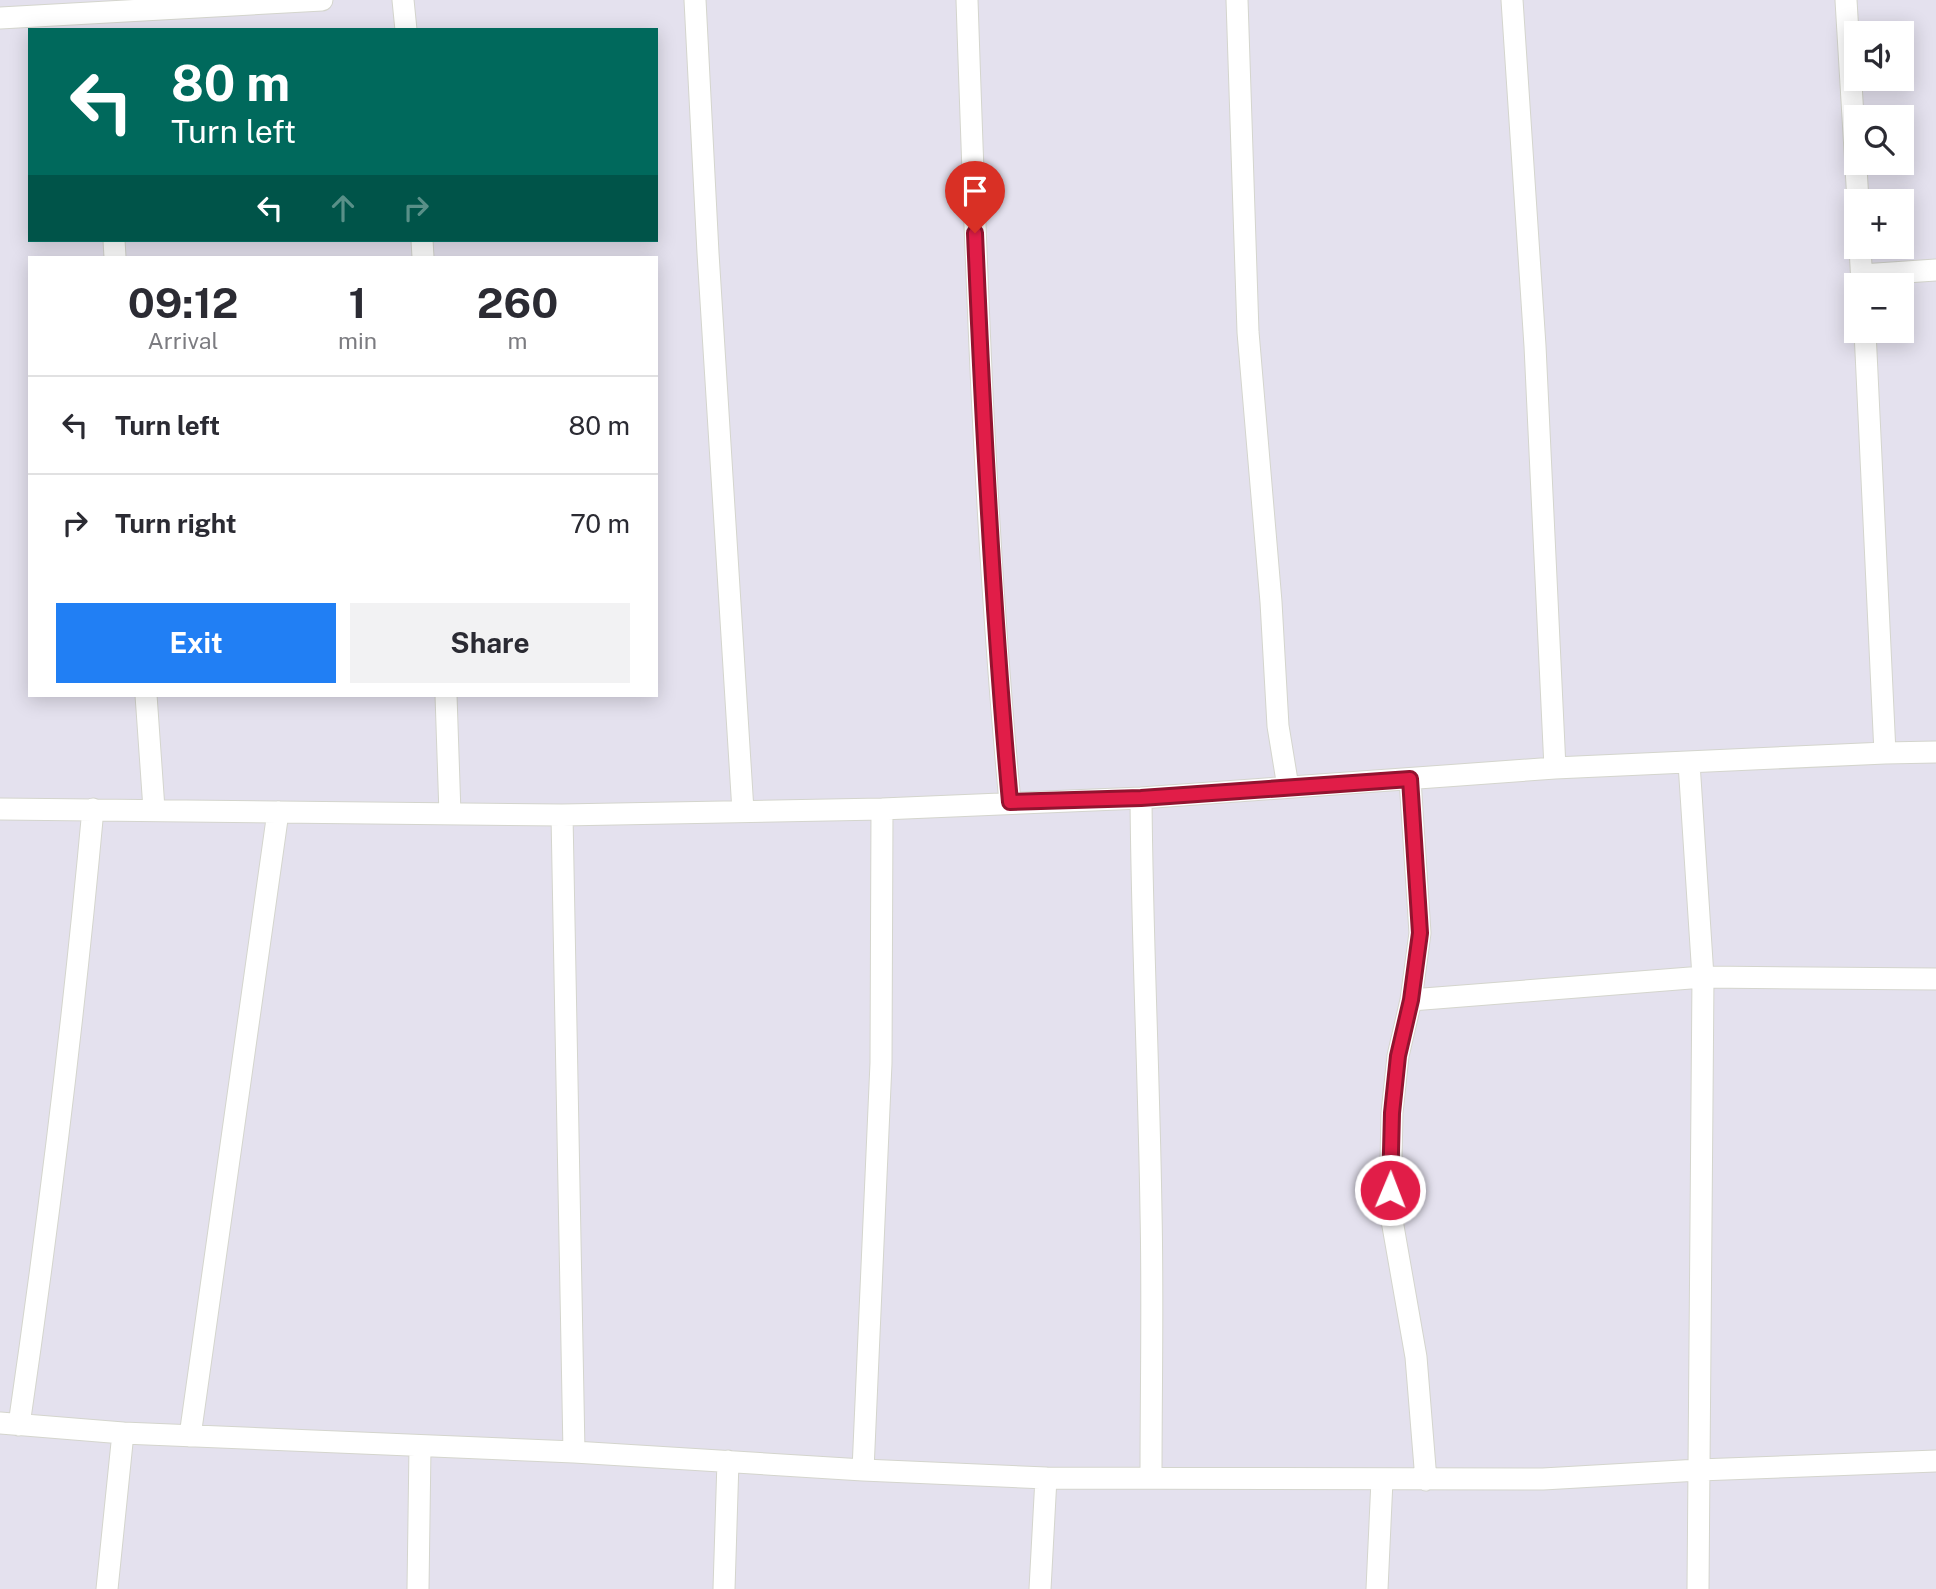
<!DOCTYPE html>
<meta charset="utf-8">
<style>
:root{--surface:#fff;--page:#f2f2f3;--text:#2b2b33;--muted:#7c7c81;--line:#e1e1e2;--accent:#217ff4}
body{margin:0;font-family:"Public Sans",sans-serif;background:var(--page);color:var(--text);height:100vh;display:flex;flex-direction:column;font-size:26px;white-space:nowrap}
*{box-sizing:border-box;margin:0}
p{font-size:23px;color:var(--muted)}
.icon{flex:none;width:38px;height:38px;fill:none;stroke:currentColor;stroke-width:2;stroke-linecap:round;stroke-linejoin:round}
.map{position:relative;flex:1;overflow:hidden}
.side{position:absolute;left:28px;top:256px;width:630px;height:441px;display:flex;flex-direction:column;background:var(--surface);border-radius:0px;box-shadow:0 4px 18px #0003}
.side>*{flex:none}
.top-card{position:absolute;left:28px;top:28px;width:630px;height:214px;border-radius:0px;box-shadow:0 4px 18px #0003;background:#00695c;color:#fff;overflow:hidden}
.fabs{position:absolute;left:1844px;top:21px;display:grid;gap:14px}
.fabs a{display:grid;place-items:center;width:70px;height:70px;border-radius:0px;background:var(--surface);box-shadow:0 4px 18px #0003;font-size:35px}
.pin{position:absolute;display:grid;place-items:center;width:60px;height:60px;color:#fff;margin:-72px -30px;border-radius:50% 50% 50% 0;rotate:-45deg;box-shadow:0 0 7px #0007}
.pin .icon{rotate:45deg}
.me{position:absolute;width:77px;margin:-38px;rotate:1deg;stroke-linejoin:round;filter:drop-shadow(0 0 5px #0008)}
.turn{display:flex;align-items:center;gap:24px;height:147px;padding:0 28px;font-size:32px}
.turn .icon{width:91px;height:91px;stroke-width:2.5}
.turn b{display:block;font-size:49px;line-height:60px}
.lanes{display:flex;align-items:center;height:66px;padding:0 28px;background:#0003;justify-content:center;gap:35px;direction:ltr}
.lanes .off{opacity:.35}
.eta{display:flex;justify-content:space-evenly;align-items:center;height:119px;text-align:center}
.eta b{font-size:42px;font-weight:700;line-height:49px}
.button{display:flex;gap:14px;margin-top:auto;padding:14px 28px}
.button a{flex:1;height:80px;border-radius:0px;background:var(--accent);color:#fff;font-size:28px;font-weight:700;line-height:80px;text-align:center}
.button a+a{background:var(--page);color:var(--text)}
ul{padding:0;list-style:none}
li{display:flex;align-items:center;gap:21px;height:98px;padding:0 28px;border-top:2px solid var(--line)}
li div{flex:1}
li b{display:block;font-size:26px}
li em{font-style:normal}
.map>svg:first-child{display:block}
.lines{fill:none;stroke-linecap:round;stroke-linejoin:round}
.minor-casing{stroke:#d4d5cd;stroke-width:23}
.minor{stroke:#fff;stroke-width:21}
.route-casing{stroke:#92132f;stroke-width:18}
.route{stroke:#e11d48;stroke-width:12}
</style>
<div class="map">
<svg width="1936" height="1589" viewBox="0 0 1936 1589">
<rect width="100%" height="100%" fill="#e4e1ee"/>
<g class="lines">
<defs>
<path id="minor" d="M403,0L406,30
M695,0L708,253L743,811
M967,0C976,268 985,536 1010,802
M1237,0L1248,332L1271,602L1278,726L1288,787
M1512,0L1535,346L1555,768
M1846,0L1858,201
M0,18L322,0
M114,240L115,257
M422,240L423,257
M1860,247L1862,285
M1862,275L1936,270
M1865,331L1885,753
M146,695L154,809
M446,695L450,814
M1689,763L1703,977L1698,1589
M1410,779L1420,933L1411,1000L1398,1056L1392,1113L1390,1209L1416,1357L1426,1480
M1141,798C1142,936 1149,1074 1151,1212C1153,1301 1151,1389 1151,1478
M0,809L562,815L882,809L1141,798L1555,768L1885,753L1936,752
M562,815L574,1452
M1411,1000L1703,977L1936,979
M0,1423L123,1433L574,1452L863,1470L1046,1478L1543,1479L1699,1470L1936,1461
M19,1425C49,1219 74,1016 93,809
M190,1436L278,812
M863,1470L881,1063L882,809
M107,1589L123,1433
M418,1589L420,1447
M724,1589L728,1461
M1040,1589L1046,1478
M1377,1589L1382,1480"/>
</defs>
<use href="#minor" class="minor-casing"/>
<use href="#minor" class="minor"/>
</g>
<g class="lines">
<defs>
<path id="route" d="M975,233C983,423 993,613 1010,802L1141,798L1410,779L1420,933L1411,1000L1398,1056L1392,1113L1390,1190"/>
</defs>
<use href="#route" class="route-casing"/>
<use href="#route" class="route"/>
</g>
</svg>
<div class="fabs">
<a><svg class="icon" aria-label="sound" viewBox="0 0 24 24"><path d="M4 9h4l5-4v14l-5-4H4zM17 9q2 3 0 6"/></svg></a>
<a><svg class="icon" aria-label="search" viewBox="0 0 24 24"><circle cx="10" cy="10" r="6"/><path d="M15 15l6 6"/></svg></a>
<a>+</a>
<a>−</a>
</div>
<div class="pin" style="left:975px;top:233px;background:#d93025"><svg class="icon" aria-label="arrive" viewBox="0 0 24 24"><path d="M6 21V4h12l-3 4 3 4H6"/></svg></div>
<svg class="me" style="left:1390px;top:1190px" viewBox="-20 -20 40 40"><circle r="17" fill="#e11d48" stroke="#fff" stroke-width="3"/><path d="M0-11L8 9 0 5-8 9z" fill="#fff"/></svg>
<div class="top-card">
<div class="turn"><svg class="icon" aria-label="left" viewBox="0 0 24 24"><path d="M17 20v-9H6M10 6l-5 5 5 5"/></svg><div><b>80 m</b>Turn left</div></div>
<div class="lanes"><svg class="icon" aria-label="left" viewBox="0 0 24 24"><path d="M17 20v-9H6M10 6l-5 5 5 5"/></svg><svg class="icon off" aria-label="ahead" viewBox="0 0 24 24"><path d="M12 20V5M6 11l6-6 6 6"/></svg><svg class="icon off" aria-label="right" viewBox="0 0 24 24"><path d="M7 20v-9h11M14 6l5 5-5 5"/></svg></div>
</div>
<section class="side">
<div class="eta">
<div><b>09:12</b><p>Arrival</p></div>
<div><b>1</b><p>min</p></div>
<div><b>260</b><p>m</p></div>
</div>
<ul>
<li><svg class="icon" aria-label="left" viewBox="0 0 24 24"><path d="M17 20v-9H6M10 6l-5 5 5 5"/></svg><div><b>Turn left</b></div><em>80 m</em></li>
<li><svg class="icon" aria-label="right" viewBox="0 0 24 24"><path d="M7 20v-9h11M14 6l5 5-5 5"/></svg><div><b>Turn right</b></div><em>70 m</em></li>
</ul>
<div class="button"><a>Exit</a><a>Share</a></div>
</section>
</div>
